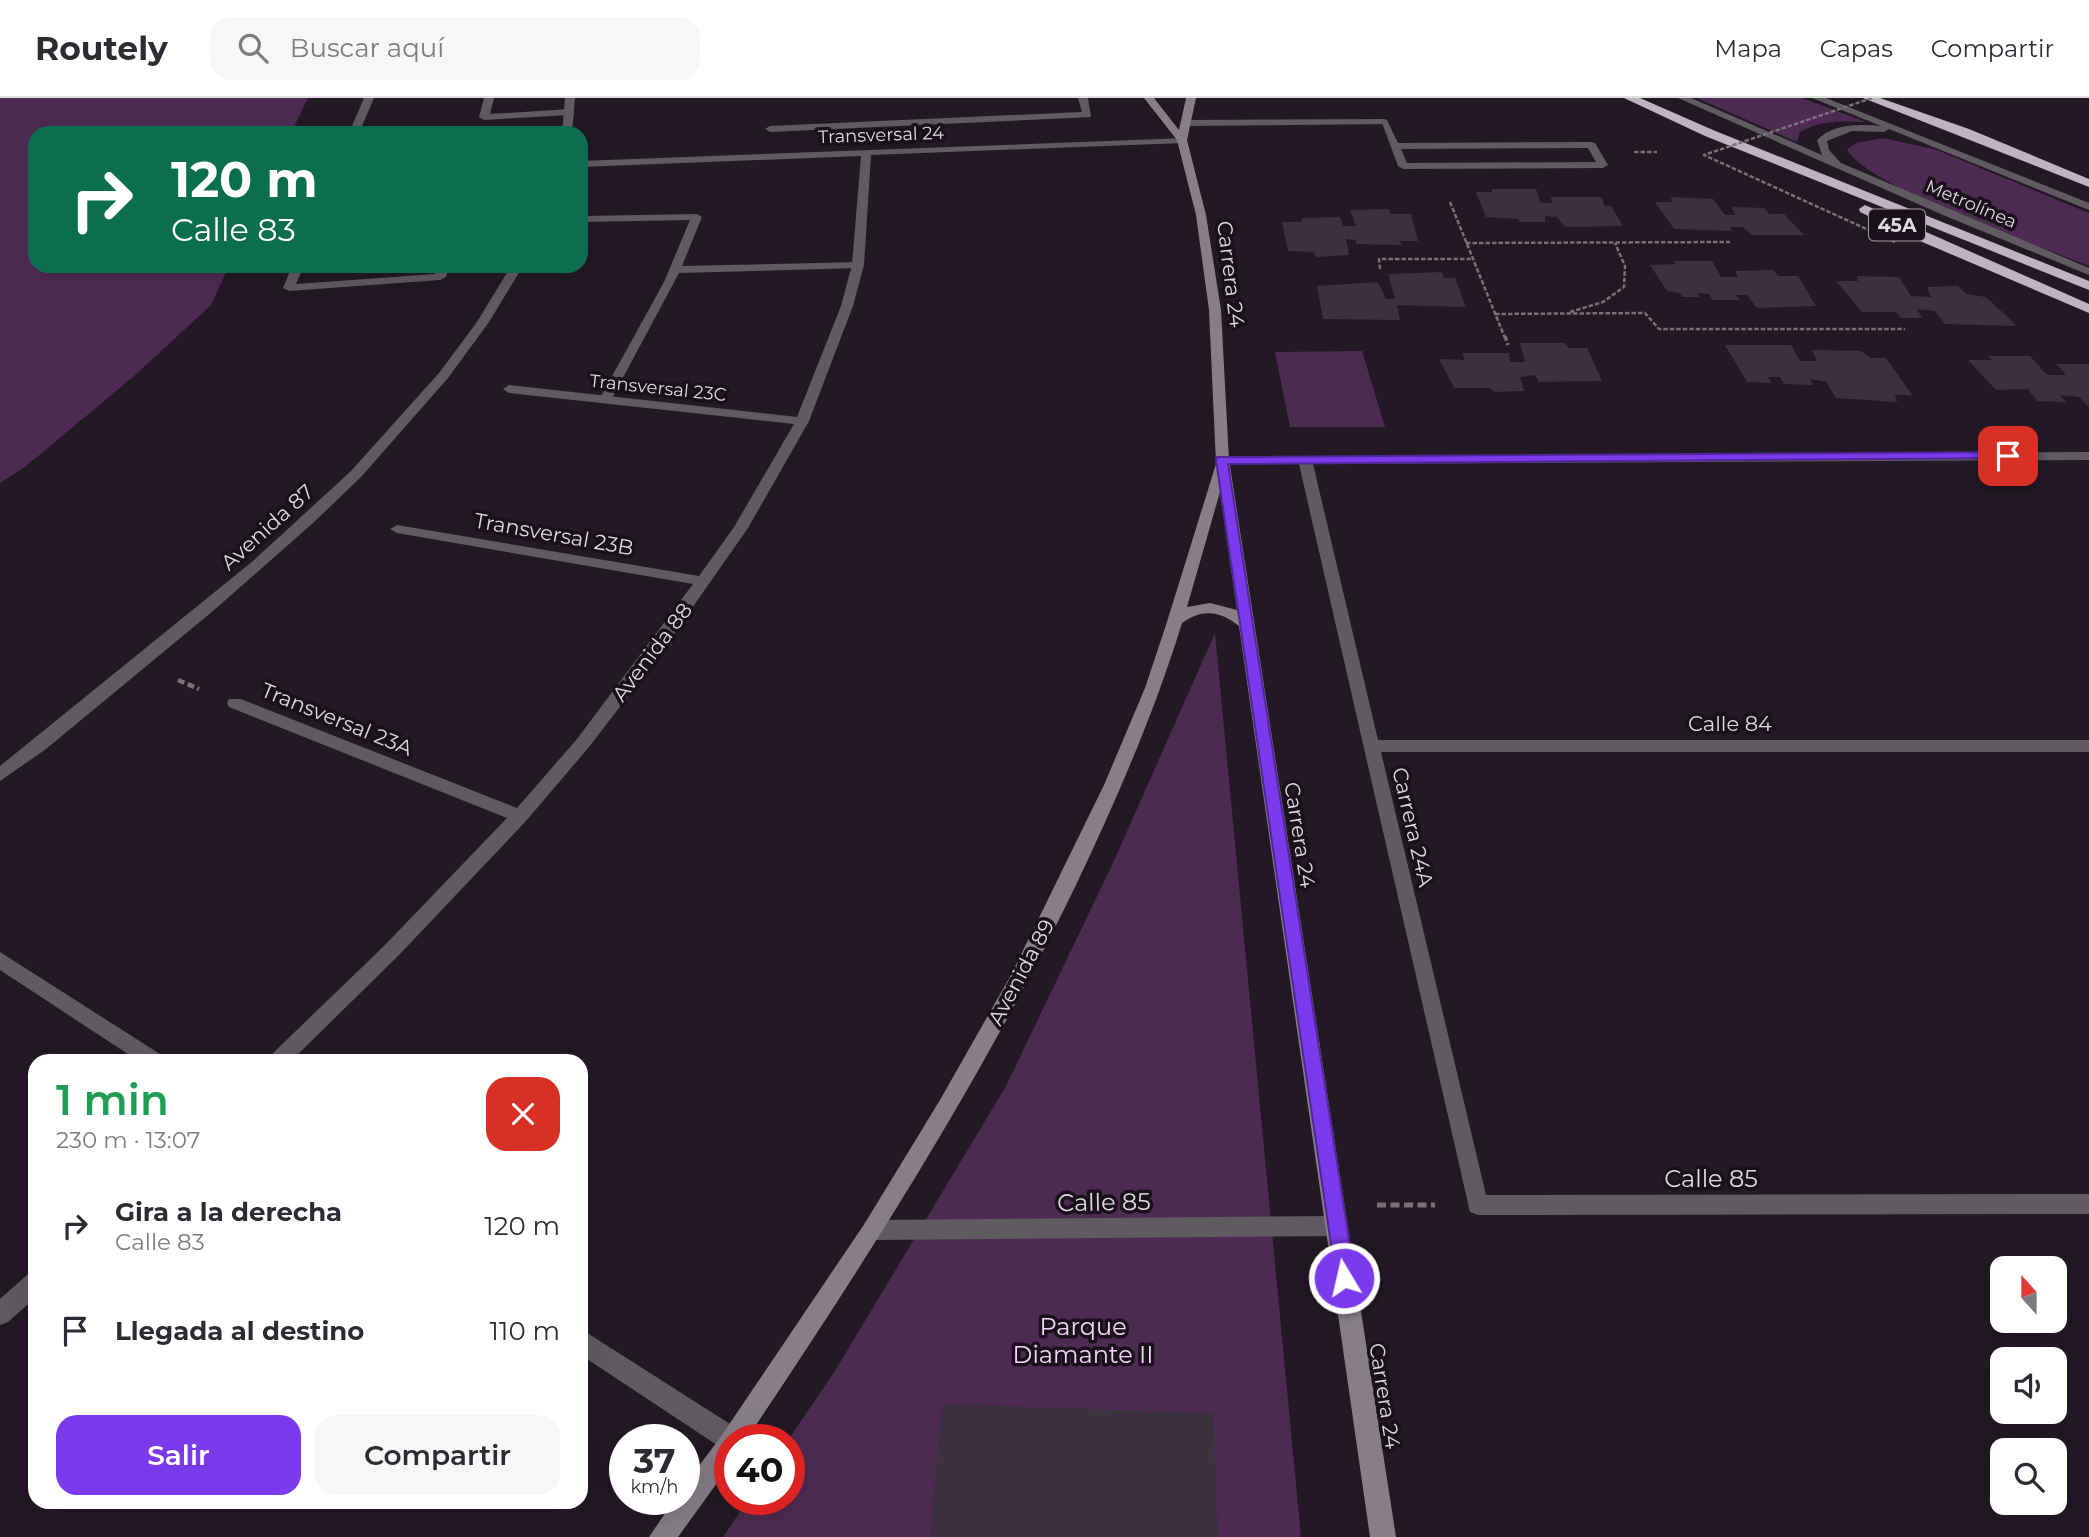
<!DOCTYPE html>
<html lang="es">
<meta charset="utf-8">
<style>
:root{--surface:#fff;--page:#f7f7f7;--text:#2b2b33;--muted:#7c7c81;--line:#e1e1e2;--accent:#7c3aed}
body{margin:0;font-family:Montserrat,sans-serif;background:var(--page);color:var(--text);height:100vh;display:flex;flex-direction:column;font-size:26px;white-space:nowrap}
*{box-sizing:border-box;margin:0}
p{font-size:23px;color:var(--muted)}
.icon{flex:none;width:38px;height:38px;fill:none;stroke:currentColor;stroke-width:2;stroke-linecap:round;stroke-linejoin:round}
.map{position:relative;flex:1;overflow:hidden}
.drawer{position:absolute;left:28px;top:956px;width:560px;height:455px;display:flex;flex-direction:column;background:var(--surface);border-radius:21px;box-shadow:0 7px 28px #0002}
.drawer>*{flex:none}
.guide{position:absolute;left:28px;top:28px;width:560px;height:147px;border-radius:21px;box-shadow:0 7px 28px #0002;background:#0b6e4f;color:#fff;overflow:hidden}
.needle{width:46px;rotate:339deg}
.tools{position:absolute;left:1990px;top:1158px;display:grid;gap:14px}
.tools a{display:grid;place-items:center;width:77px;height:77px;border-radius:14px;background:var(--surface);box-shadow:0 7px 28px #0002;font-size:35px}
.speed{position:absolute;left:609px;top:1326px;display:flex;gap:14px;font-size:35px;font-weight:700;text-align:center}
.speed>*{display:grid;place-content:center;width:91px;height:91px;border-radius:50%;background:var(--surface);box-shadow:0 7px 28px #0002;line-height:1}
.speed small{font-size:18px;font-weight:400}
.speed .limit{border:10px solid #d22;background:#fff;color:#111}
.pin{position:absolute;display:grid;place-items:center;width:60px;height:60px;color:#fff;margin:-30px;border-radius:14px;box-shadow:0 4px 10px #0006}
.me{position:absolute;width:77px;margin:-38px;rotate:351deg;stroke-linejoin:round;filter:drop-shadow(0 0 5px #0008)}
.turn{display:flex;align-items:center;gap:24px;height:147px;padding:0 28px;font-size:32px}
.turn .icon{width:91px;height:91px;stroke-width:2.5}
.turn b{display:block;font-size:49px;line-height:60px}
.round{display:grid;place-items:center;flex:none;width:74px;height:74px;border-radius:21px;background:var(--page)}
.overview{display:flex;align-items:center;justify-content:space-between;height:119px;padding:0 28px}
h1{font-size:42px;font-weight:600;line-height:52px;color:#1e9e55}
.cta{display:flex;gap:14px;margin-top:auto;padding:14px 28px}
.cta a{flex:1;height:80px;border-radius:21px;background:var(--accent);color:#fff;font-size:28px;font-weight:600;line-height:80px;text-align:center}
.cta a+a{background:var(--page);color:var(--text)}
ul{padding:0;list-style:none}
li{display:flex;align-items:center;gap:21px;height:105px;padding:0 28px}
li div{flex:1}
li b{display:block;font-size:26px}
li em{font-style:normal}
header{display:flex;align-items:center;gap:42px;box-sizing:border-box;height:98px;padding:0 35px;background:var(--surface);border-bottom:2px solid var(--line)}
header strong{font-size:33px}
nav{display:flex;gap:38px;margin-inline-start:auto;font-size:24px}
.search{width:490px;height:63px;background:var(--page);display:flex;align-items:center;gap:18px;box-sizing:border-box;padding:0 24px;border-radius:21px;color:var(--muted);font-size:26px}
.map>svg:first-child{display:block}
.green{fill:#4d2b52}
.building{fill:#3c313e}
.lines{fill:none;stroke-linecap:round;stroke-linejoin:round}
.path-far3{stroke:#79707a;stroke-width:2.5;stroke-dasharray:4.5 2;stroke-linecap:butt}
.path-far2{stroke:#79707a;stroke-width:3.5;stroke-dasharray:5 2.5;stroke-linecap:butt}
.path-far1{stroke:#79707a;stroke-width:4.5;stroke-dasharray:7 3.5;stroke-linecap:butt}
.path{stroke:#79707a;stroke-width:5;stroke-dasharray:9 4.5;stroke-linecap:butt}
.lane{fill:#605b61;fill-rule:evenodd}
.street{fill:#605b61;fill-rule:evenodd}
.secondary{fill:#877e88;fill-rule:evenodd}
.highway{fill:#bfb2c1;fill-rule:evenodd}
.path-bridge{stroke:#79707a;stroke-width:2.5;stroke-dasharray:4.5 2;stroke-linecap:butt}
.route{fill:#7c3aed;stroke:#51269a;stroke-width:2}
.labels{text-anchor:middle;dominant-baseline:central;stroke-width:7;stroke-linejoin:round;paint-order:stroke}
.far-street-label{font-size:18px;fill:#dfd8e0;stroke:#1a101b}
.shield{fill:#1a101b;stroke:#a49ca5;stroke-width:2}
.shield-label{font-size:19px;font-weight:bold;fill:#dfd8e0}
.street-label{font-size:21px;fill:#dfd8e0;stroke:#1a101b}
.near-street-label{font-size:24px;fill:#dfd8e0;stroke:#1a101b}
.near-park-label{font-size:24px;fill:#f3d5f8;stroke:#1a101b}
</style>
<header>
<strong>Routely</strong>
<div class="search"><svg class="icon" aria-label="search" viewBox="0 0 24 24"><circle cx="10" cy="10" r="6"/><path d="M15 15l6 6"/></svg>Buscar aquí</div>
<nav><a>Mapa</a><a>Capas</a><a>Compartir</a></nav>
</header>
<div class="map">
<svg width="2089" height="1439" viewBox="0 0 2089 1439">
<rect width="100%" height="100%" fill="#231925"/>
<path class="green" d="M0,0H308L291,35H35V168H229L211,207L133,279L25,369L0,385Z
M1697,0H1802L1866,24C1842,23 1821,22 1800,34L1797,44Z
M1883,40L1937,52L2089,115V168C2043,149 1866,89 1847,51L1856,45Z
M1362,253L1385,329H1290L1275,254Z
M1215,535L1301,1439H723L748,1402H789L788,1342L833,1276L1005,990L1113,765Z"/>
<path class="building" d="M1492,91H1536L1541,105H1552L1551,99H1601L1605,108H1611L1623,128L1565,129L1557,119L1545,118V124H1520L1518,121L1486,119L1476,94H1492Z
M1671,99L1713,101L1725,117H1735L1732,109L1764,110L1769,116H1784L1804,137H1752L1743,129H1730L1732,133L1674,131L1655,104H1672Z
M1389,111L1391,116H1411L1418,143H1399L1402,147L1357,146L1355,142L1346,141L1349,157L1316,159L1314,154L1288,153L1282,124H1301L1303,120L1340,119L1343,128H1356L1350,112Z
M1674,163H1712L1721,179H1738L1735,173L1774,172L1778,178H1798L1816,208L1757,210L1747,197H1735L1741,202H1713L1709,196L1697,195L1700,199H1682L1680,195L1667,193L1650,167L1676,166Z
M1442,174L1444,180H1455L1466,209L1397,207L1400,222L1323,221L1317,188L1378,184L1386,201H1395L1388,176Z
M1857,178L1899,179L1911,198L1931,199L1927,189L1958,188L1966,196L1986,199L2017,228L1945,226L1935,213L1917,211L1922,220H1901L1896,214H1862L1836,183H1858Z
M1520,245H1565L1569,250H1587L1602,283L1539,284L1535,277L1520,279L1524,293L1495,294L1489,290H1454L1439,261L1465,262L1462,255H1509L1510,264H1525Z
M1725,247H1791L1800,263H1817L1812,252L1861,253L1870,260H1886L1913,298L1895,296L1897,304L1836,300L1826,284L1810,281L1813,287L1784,286L1780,279H1768L1772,285L1747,284Z
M1988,258H2030L2047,277H2066L2056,266H2089V309L2079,299L2060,297L2066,304L2037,303L2028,291L1996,292L1968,262H1992Z
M942,1306L1213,1315L1218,1439H930Z"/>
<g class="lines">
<path class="path-far3" d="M1634,54H1657
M1450,104L1505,240
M1466,145L1730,144
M1380,171L1379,161H1473
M1570,214L1603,204L1624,189L1625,168L1615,145
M1495,216L1645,215L1659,231H1905"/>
<path class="path-far2" d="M1505,238L1508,247"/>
<path class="path-far1" d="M178,582L199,591"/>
<path class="path" d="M1377,1107H1435"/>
<path class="lane" d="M364,0H374L359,35H349Z
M484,0H494L490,16L570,11L575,14L570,17L484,22L479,19Z
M1078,0H1088L1091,19L770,34L765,31L770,28L1082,14Z
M1678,0H1691L1822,57L1817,42C1834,25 1859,26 1881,28L1812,0H1826L2089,105V112L1889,31L1884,34L1852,33L1827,43L1829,52L1841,65L2089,170V177L1943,117Z
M1381,22H1387L1398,45L1591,44L1595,45L1608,67L1603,70L1403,71L1398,68ZM1588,50L1596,64L1407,65L1401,51Z
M697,116L702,119L682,168L858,164L864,167L858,170L679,175L611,302L610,305H600L599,302L664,184L690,122L581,124V118Z
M292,168H304L296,186L435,176L437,168H449L446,179L440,182L289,193L283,190Z"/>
<path class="street" d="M565,0H575L572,35H562Z
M1384,21L1387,22V26L1185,28L1180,25L1185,22Z
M1186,40V44L1182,45L871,57L864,167L853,208L809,323L748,430L655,563L589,649L526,723L398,858L292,962H269L272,956L384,848L507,720L229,609L227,605L229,601H241L517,710L577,641L693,486L397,435L390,431L397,427L699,478L734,429L794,326L509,295L503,291L509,287L797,319L841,208L852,167L861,58L581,69V63Z
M511,168H523L489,224L448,280L361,379L313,425L213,513L46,651L0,683V668L253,463L351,373L439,275L477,224Z
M2089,354V362L1313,366L1378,642H2089V654H1381L1486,1097L2089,1096V1116L1478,1117L1470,1114L1299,366H1222L1215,362L1217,359Z
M0,854L160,956L163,962H137L0,872Z
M1337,1118L1345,1121L1348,1128L1345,1135L1337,1138L873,1142L865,1139L862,1132L865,1125L873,1122Z
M35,1174V1200L8,1224L0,1227V1201L27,1177Z
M581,1231L741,1333L744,1342H730V1353L723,1351L581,1257Z"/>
<path class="secondary" d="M1144,0H1154L1179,32L1186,0H1196L1187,42L1206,117L1221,212L1229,362L1396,1439H1370L1239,528C1221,513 1202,510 1182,525C1154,616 1116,703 1075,789C981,983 866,1163 746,1342H730V1367L678,1439H649L674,1402H684V1388L722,1337L865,1125L940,1002L1011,877L1104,687L1145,590L1166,527L1216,366L1209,212L1196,117L1177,42ZM1220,394L1237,512L1210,505L1187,509Z"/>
<path class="highway" d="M1624,0H1640L1713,32L2089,183V192L1705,38Z
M1863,0H1880L1969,31L2089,81V89Z
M1865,107L2089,206V215L1920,143L1860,114L1859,111Z"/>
<path class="path-bridge" d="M1872,0L1704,57L1895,144"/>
</g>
<path class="route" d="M2008,354L2012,355V360L1228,366L1355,1180L1352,1187L1344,1190L1337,1187L1216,362L1217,359Z"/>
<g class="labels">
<g class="far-street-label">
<text transform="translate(881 37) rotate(-2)">Transversal 24</text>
<text transform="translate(1971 106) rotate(23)">Metrolínea</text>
<text transform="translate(658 290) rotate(6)">Transversal 23C</text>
</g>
<rect class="shield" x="1869" y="111.5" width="56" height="31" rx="5"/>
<g class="shield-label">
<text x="1897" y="127">45A</text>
</g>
<g class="street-label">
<text transform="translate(1231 176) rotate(83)">Carrera 24</text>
<text transform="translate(267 429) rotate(-42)">Avenida 87</text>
<text transform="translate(554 436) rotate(10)">Transversal 23B</text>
<text transform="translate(652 554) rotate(-53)">Avenida 88</text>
<text transform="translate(337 621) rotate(22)">Transversal 23A</text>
<text x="1730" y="625">Calle 84</text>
<text transform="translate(1413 729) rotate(77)">Carrera 24A</text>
<text transform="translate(1300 737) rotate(81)">Carrera 24</text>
<text transform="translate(1021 874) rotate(-62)">Avenida 89</text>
<text transform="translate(1385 1298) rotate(81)">Carrera 24</text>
</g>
<g class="near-street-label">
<text x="1711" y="1080">Calle 85</text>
<text transform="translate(1104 1104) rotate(-1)">Calle 85</text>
</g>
<g class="near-park-label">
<text x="1083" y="1228">Parque<tspan x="1083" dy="28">Diamante II</tspan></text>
</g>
</g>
</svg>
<div class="tools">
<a><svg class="needle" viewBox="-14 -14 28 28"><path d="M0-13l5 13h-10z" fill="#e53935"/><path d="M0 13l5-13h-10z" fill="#7c7c81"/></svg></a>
<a><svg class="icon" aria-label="sound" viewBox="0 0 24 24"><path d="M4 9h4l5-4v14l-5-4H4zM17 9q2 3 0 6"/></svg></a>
<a><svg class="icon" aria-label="search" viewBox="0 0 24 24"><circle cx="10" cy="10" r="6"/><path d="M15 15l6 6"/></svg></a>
</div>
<div class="speed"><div>37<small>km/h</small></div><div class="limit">40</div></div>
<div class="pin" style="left:2008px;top:358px;background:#d93025"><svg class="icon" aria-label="arrive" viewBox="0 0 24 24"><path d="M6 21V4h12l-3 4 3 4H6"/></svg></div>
<svg class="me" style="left:1344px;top:1180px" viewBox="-20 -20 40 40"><circle r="17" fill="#7c3aed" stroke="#fff" stroke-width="3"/><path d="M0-11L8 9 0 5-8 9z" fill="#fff"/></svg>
<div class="guide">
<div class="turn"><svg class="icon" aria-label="right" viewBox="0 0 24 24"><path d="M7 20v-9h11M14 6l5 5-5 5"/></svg><div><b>120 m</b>Calle 83</div></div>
</div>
<section class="drawer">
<div class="overview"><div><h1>1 min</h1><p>230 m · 13:07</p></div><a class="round" style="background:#d93025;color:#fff"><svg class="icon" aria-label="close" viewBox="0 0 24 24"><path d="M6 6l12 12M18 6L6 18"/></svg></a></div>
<ul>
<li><svg class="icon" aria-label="right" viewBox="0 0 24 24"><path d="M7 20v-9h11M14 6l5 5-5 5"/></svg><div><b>Gira a la derecha</b><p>Calle 83</p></div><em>120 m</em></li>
<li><svg class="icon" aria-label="arrive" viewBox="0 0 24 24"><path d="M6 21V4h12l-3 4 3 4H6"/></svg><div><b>Llegada al destino</b></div><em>110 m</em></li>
</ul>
<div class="cta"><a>Salir</a><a>Compartir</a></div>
</section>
</div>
